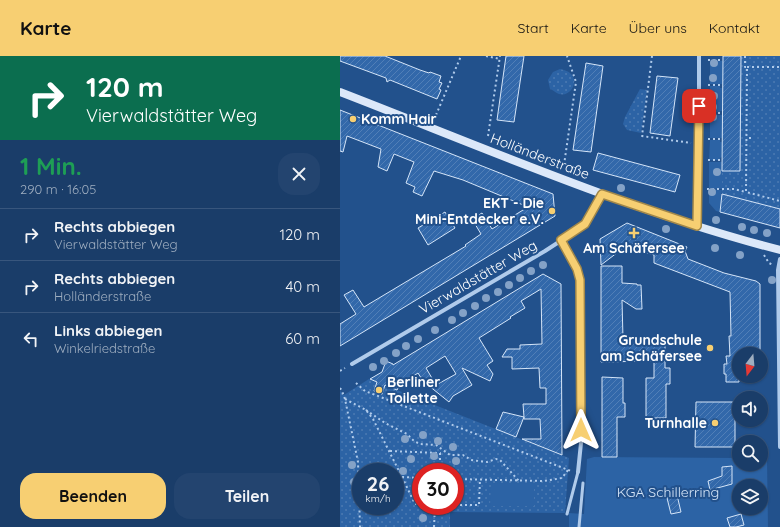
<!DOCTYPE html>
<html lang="de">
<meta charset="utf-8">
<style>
:root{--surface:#1a3d69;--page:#23446f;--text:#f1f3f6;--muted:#9faec0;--line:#38567d;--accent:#f7cf72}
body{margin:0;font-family:Quicksand,sans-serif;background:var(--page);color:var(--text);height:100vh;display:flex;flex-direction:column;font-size:15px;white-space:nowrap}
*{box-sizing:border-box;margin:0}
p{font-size:13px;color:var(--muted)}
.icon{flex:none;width:22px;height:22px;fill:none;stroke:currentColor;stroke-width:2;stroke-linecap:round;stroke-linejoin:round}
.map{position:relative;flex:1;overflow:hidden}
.details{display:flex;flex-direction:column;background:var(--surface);width:340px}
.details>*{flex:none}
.banner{background:#0b6e4f;color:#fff;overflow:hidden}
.needle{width:26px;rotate:196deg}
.controls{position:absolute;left:392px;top:291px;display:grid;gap:8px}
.controls a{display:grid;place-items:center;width:36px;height:36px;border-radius:50%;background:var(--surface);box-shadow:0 1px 3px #0004,0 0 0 1px var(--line);font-size:20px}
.speed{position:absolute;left:12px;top:407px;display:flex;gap:8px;font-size:20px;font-weight:700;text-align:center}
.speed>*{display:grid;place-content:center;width:52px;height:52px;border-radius:50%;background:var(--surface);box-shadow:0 1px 3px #0004,0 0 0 1px var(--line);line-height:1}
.speed small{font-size:10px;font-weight:400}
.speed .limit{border:6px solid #d22;background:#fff;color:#111}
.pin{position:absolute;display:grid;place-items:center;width:34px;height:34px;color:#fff;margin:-17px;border-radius:8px;box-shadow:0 2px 6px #0006}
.me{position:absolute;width:44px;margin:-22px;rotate:0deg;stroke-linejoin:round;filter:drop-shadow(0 0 3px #0008)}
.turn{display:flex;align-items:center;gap:14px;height:84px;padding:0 20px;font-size:18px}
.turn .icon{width:52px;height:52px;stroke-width:2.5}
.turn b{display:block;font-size:28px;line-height:34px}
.round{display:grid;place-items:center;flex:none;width:42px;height:42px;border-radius:16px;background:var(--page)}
.headline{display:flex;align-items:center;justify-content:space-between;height:68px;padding:0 20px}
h1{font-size:24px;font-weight:700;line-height:30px;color:#1e9e55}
.primary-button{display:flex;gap:8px;margin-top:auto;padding:8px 20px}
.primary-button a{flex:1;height:46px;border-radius:16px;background:var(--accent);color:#111;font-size:16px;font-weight:700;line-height:46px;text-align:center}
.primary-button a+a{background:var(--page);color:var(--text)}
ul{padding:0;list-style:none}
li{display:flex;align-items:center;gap:12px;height:52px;padding:0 20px;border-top:1px solid var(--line)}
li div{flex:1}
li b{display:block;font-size:15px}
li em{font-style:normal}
header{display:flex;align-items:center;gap:24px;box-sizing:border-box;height:56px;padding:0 20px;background:var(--accent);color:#111}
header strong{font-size:19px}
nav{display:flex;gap:22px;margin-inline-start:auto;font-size:14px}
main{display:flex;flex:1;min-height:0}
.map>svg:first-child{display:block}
.grass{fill:url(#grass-dots);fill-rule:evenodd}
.garden{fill:#2c63a5;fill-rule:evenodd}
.building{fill:url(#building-hatch);stroke:#d5e5f8;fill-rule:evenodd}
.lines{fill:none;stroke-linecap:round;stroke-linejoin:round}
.path{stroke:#b0cbeb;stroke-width:2;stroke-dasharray:2 3;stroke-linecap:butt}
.lane{stroke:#b0cbeb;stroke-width:3}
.street{stroke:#b0cbeb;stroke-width:4}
.secondary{stroke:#dce8f9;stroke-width:8}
.tree{fill:#84a2c7}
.route-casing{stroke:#a1874a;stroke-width:10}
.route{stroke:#f7cf72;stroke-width:7}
.poi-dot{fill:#f7cf72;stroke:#22518c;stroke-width:1.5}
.labels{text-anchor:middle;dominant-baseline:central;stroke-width:4;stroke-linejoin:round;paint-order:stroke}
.poi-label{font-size:14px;font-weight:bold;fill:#fff;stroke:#22518c;text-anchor:end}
.street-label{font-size:14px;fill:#fff;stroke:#22518c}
.park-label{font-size:14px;fill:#d5e5f8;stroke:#22518c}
</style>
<header>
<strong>Karte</strong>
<nav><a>Start</a><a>Karte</a><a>Über uns</a><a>Kontakt</a></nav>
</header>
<main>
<section class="details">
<div class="banner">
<div class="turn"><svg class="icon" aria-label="right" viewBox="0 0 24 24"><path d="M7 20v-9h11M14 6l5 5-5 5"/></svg><div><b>120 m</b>Vierwaldstätter Weg</div></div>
</div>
<div class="headline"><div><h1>1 Min.</h1><p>290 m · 16:05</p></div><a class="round"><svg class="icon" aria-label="close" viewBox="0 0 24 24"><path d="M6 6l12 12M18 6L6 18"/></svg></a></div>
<ul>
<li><svg class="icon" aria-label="right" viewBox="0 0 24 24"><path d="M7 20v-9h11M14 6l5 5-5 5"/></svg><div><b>Rechts abbiegen</b><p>Vierwaldstätter Weg</p></div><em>120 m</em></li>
<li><svg class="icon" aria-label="right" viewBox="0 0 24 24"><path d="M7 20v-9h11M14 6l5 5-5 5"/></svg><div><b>Rechts abbiegen</b><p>Holländerstraße</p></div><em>40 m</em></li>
<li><svg class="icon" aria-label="left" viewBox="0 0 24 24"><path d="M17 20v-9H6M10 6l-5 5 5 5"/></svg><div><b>Links abbiegen</b><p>Winkelriedstraße</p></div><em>60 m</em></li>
</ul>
<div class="primary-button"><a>Beenden</a><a>Teilen</a></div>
</section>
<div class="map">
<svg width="440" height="471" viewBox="0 0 440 471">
<defs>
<pattern id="grass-dots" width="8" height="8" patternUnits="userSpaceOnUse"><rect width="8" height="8" fill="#2c63a5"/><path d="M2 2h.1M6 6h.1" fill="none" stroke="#4c7ab2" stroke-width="1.8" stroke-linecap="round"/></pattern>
<pattern id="building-hatch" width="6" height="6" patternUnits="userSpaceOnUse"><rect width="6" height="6" fill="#3268aa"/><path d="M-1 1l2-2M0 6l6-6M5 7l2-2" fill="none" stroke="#517fb7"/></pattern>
</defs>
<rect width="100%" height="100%" fill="#22518c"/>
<path class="grass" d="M401,0H440V153L382,138V115H400Z
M220,13C224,14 229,15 232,19C238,28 230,41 219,38C216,37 213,34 210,33L208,24L213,16Z
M300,33L307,34L301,77L287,74L283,68L285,61Z
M29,323L229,402L225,457L110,456V471H0V335L4,339ZM21,416H55V450H21ZM81,416H115V450H81Z"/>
<path class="garden" d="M370,5H383V28H370Z
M370,30H380V32H382V55H380V56H370Z
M370,59H382V82H370Z
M370,84H380V86H382V101L380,102V104H369Z
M369,106H382V133L369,132Z
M369,134H382L380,156L376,155L369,147Z
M254,401L399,402V408H421V402H427L428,471H229V457L244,458L247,403ZM399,430H421V452H399Z
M151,427L194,428V450H150Z"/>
<path class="building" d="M0,0H45L80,14L89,17L90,16L101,20L99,26L102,27L99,33L101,34L97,43L50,24L47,26L46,22L0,5Z
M166,0H184L174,66L157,64Z
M383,0H401L400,115H382Z
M246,7L263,10L251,96L233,94Z
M317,20L338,22L330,80L310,77Z
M0,54L213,138L215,160L0,290V268L16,258L4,239L13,234L24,251L126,190L125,189L141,178L132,163L142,157L152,173L188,151L123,124L94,115L82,140L73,136L75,131L66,127L74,106L54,98L47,115L38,111L41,93L7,80L3,96L0,95Z
M258,97L340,119L335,136L253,114Z
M382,138L440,153V172L380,156Z
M105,156L115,172L88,189L78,172Z
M287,167L347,191L345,195L348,203L384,217L416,225L420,228V298H399V326H386V318H384V308H387L386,300H390L389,280H391L390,236L314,207V199L289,191L282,193L261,209L260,183Z
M261,210H282V227L297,228V229H301L302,253H296L282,244L283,283L304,284L305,286H325V312H330V328H326V362H306V322H314V305L261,306Z
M203,218L221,228L222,399L182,383H201L200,363H184V361L176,381L156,373L163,356L184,361L183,348H206V332H200L199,312L172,313V301H162L167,293H180V289L202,288L201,233L181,245L185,252L170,261L171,262L139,282L153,305L147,309L153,318L150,325L122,312L132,329L113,340L109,346L83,325L78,317L60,329L57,334L45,329L42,338L34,335L37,326L30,323L42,316L46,305L53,308V309ZM105,300L116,318L96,329L86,312Z
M262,321L283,322V347H285V361H277V401H262Z
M356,346H395V391H355Z
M392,410V428L370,434L368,425L382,420V411Z
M337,439L341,456L331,458L327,442Z
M401,458L404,469L396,471H390L387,462Z"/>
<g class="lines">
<path class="path" d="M146,0L160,3
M312,0L302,80L351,87
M405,0V11H407L406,136L440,145
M368,4H383
M407,11H440
M368,29H382
M368,57H382
M96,59L121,0
M148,80L160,0
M409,82H414
M368,83H382
M368,104H382
M224,109L236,26L227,0
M367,133H394L406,136
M424,199L429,207L433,209
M0,315L5,312
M16,327L25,335L231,415
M0,332L2,335L5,343L18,406L20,471
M5,343L26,354L33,363L62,421L81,422
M26,354L45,367L67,378L74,385L80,388L96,389L110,399H123L131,404L147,406L156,403L160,404L179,425
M50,395L100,397V416
M62,421L75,448H81
M115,423L204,425L222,422L228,414
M115,449H139L140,423
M94,471L95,450"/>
<path class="lane" d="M227,458L238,416
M239,471L243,427"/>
<path class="street" d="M357,170L359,76V0
M221,185L237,213L241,231V387L238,416
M440,203L438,214L440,391
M12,308L205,195L242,171L249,164L263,138"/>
<path class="secondary" d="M0,36C145,92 289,155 440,194"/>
</g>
<g class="tree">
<circle cx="374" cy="7" r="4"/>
<circle cx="373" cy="22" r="4"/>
<circle cx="374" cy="40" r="4"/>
<circle cx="373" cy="51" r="4"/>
<circle cx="373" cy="61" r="4"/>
<circle cx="377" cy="116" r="4"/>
<circle cx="281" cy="132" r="4"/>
<circle cx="372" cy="136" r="4"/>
<circle cx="376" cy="164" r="4"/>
<circle cx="402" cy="171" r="4"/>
<circle cx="326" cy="173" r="4"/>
<circle cx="414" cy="174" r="4"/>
<circle cx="427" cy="177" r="4"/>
<circle cx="375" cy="192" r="4"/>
<circle cx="400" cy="199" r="4"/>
<circle cx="203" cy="209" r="4"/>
<circle cx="191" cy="215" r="4"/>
<circle cx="180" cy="222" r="4"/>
<circle cx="432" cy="224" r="4"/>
<circle cx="169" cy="229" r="4"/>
<circle cx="158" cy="236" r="4"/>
<circle cx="146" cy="242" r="4"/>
<circle cx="135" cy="250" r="4"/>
<circle cx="123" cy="257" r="4"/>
<circle cx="112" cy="264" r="4"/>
<circle cx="95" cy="274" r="4"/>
<circle cx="78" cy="283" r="4"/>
<circle cx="66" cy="290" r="4"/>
<circle cx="56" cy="297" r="4"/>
<circle cx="44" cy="305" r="4"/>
<circle cx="33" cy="311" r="4"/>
<circle cx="83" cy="379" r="4"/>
<circle cx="65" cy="383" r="4"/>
<circle cx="98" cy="385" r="4"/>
<circle cx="113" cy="391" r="4"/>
<circle cx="94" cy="400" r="4"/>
<circle cx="71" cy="403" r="4"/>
<circle cx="116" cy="405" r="4"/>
<circle cx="12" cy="409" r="4"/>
<circle cx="63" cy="415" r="4"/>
<circle cx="14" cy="426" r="4"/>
<circle cx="83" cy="462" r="4"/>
</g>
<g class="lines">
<defs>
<path id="route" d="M241,374L240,224L237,213L221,184L245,168L262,138L357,170L359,50"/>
</defs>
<use href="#route" class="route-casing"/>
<use href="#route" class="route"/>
</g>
<g class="poi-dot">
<circle cx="13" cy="63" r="4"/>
<circle cx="212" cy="155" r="4"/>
<path d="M292 171h4v4h4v4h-4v4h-4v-4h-4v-4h4z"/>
<circle cx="370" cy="292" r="4"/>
<circle cx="39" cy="334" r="4"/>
<circle cx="375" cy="367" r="4"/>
</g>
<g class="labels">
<g class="poi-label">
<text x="21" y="63" text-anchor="start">Komm Hair</text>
<text x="204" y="147">EKT - Die<tspan x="204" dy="16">Mini-Entdecker e.V.</tspan></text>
<text x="294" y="192" text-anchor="middle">Am Schäfersee</text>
<text x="362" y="284">Grundschule<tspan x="362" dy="16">am Schäfersee</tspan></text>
<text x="47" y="326" text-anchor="start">Berliner<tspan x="47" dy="16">Toilette</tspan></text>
<text x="367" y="367">Turnhalle</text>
</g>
<g class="street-label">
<text transform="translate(200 100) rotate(21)">Holländerstraße</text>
<text transform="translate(138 221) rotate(-30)">Vierwaldstätter Weg</text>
</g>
<g class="park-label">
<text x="328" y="436">KGA Schillerring</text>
</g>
</g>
</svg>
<div class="controls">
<a><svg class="needle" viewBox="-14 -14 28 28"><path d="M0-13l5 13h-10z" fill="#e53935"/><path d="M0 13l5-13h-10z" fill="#9faec0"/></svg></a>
<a><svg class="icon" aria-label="sound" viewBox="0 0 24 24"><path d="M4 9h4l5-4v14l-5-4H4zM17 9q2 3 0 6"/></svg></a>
<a><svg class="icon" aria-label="search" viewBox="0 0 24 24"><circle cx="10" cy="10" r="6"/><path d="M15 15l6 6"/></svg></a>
<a><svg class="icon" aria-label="layers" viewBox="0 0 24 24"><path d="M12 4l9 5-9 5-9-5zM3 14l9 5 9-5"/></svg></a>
</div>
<div class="speed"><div>26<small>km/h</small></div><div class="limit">30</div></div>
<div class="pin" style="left:359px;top:50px;background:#d93025"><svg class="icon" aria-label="arrive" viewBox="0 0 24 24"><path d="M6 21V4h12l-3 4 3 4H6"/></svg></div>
<svg class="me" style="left:241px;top:374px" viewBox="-20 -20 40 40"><path d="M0-17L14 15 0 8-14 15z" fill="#f7cf72" stroke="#fff" stroke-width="4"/></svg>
</div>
</main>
